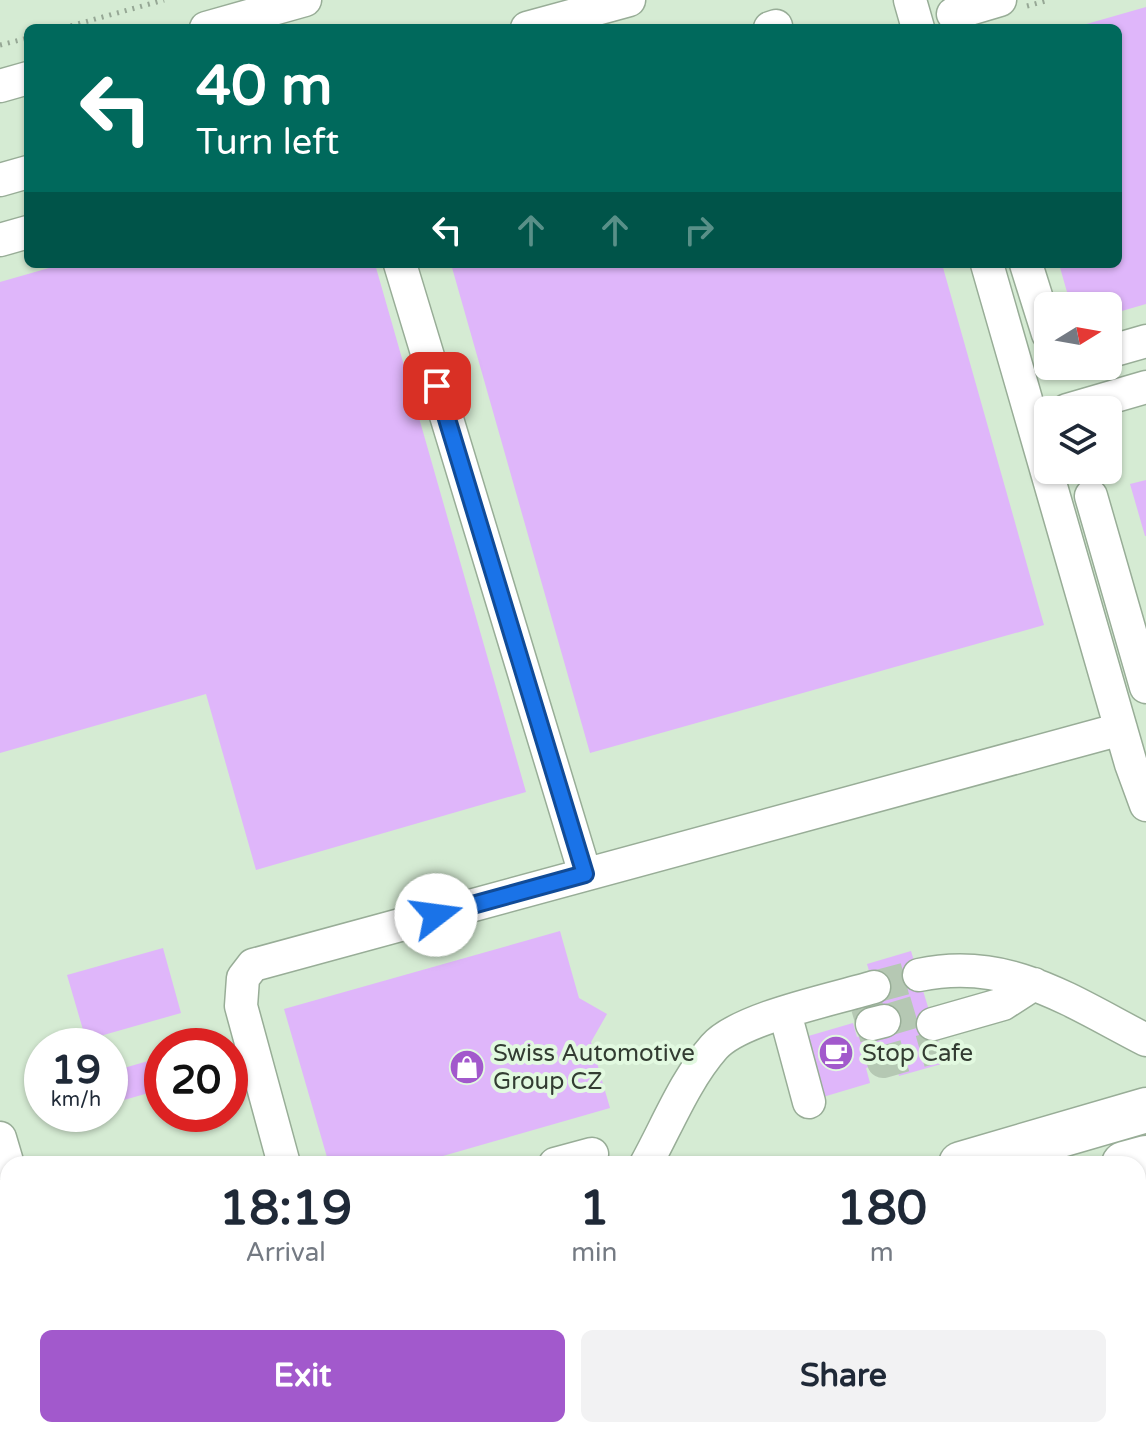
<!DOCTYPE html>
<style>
:root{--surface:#fff;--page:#f2f2f3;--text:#1f2937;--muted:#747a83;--accent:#a259cc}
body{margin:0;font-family:"Varela Round",sans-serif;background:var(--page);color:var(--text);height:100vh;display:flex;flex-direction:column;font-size:30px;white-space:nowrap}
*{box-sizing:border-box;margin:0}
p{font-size:26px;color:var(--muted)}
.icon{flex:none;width:44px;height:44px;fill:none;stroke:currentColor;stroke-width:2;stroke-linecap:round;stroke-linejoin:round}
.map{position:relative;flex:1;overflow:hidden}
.details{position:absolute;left:0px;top:1156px;width:1146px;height:282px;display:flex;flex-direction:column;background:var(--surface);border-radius:24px 24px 0 0;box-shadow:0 2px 6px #0004}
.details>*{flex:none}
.top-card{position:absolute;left:24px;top:24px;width:1098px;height:244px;border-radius:12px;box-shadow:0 2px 6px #0004;background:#00695c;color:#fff;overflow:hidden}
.needle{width:52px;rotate:79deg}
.buttons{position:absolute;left:1034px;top:292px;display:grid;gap:16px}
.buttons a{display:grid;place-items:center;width:88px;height:88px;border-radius:12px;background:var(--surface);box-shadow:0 2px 6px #0004;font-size:40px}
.speed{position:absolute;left:24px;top:1028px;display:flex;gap:16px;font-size:40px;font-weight:700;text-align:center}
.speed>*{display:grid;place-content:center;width:104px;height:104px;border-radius:50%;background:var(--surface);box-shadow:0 2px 6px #0004;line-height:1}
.speed small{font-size:20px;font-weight:400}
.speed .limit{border:12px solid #d22;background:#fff;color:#111}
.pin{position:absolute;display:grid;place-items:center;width:68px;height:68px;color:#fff;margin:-34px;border-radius:16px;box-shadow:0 4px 12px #0006}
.me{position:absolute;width:88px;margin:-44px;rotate:75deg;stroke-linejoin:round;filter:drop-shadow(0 0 6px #0008)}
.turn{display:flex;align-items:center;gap:28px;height:168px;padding:0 40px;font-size:36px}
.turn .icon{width:104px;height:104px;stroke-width:2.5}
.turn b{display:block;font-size:56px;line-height:68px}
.lanes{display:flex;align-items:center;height:76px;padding:0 40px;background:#0003;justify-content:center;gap:40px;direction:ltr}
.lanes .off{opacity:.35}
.eta{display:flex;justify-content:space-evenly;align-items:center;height:136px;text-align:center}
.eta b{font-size:48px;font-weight:700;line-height:56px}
.action{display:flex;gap:16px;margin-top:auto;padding:16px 40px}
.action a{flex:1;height:92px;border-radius:12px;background:var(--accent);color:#fff;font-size:32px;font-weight:700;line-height:92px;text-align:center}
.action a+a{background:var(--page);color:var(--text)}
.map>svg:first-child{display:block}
.green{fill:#92c88f}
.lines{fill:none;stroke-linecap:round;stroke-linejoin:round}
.stream{stroke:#6fa66c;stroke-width:8}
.building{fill:#dfb6fa}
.minor-tunnel{stroke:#b5c8b3;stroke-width:32;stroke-dasharray:32 16;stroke-linecap:butt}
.minor-casing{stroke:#98ad97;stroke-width:35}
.highway-casing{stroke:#98ad97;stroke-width:47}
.path{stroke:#96a795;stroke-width:5;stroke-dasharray:2 6;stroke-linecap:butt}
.minor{stroke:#fff;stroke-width:32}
.highway{stroke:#fff;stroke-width:44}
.route-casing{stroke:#114b97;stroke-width:20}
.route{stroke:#1a73e8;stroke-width:14}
.labels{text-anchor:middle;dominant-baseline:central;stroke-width:8;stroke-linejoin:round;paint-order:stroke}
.poi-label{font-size:24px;fill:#333c32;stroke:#e2f9e0;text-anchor:start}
</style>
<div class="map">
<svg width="1146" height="1437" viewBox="0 0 1146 1437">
<rect width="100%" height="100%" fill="#d5ebd3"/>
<path class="green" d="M1146,1184V1386L1138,1391V1187Z
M312,1430H438L414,1437H289Z
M662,1430H1075L1063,1437H655Z"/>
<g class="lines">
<path class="stream" d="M1138,1412L1146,1407
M1098,1437L1109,1430"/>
</g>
<path class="building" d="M1146,7V304L1108,315V306H1071L1059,264H1118V28L1076,27Z
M63,264H375L526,792L256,870L206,694L0,753V282Z
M451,264H942L1044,625L590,753Z
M1146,480V536H1145L1130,484Z
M560,931L579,998L607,1014L591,1042L610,1108L415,1164H329L284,1009Z
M163,948L181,1013L86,1040L67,975Z
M911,951L945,1063L899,1076L895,1060L866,1068L870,1083L823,1097L805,1037L853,1023L857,1037L886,1028L867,964Z
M162,1057V1079L156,1080L159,1090L110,1104V1072Z"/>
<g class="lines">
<path class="minor-tunnel" d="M874,987L919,975
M867,1007L883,1062L939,1046
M884,1021L928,1008"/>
<defs>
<path id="minor" d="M910,0L918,28
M953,14L1000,0
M206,28L305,0
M527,28L629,0
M770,28L776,26
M0,86L28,78
M0,180L28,172
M0,240L28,232
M400,264L585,874
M987,264L1131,764L1146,805
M1026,264L1048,334
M1108,352L1146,341
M1067,410L1146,387
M1091,496L1146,687
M919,975C1008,956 1070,1001 1146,1040
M785,1013L809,1102
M872,1024L884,1021
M933,1024L1003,1004L1034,984
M0,1138L8,1165
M284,1164L241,1006L243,978L253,965L1121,729
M555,1164L592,1154
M646,1164C667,1126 685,1080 714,1047C739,1018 835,999 874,987
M0,1315L8,1313
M735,1437V1430"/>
<path id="highway" d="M961,1164L1146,1110
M1124,1164L1146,1158
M29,1437L53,1430
M191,1437L215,1430"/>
</defs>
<use href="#minor" class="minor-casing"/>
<use href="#highway" class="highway-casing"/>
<path class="path" d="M1027,6L1049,0
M63,28L164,0
M0,45L28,38"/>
<use href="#minor" class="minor"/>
<use href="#highway" class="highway"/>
</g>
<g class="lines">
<defs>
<path id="route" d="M436,915L585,874L437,386"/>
</defs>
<use href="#route" class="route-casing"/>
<use href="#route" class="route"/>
</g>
<defs>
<symbol id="cafe-disc" viewBox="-11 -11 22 22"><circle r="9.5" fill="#a259cc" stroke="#e2f9e0"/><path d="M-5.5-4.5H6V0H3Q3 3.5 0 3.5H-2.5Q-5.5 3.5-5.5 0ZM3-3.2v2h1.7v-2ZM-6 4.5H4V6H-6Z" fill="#fff"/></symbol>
<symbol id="shop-disc" viewBox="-11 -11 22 22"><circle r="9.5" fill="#a259cc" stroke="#e2f9e0"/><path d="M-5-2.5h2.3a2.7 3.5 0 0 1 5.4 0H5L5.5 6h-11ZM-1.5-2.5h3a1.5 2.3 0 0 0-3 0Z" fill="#fff"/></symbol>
</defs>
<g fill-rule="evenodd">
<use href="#cafe-disc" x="816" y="1033" width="40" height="40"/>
<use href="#shop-disc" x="447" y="1047" width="40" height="40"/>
</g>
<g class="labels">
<g class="poi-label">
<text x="493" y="1053">Swiss Automotive<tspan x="493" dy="28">Group CZ</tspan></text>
<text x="862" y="1053">Stop Cafe</text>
</g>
</g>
</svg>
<div class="buttons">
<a><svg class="needle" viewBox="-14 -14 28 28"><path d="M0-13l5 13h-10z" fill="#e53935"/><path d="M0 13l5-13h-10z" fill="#747a83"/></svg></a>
<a><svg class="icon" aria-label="layers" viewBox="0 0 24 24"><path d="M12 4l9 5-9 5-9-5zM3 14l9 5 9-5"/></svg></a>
</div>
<div class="speed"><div>19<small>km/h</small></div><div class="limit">20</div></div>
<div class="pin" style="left:437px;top:386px;background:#d93025"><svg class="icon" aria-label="arrive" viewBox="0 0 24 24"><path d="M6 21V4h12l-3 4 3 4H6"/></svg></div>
<svg class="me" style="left:436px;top:915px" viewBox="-20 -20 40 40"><circle r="19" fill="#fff"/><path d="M0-13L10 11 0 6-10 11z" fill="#1a73e8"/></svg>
<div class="top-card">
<div class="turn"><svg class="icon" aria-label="left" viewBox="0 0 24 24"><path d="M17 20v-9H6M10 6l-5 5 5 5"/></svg><div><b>40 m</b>Turn left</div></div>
<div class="lanes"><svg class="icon" aria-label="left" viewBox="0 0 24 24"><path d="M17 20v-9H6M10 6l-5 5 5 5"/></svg><svg class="icon off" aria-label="ahead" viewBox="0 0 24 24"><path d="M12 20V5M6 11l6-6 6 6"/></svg><svg class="icon off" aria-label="ahead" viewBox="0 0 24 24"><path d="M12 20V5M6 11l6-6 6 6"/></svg><svg class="icon off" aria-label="right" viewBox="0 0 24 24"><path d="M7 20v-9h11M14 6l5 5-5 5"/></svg></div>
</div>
<section class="details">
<div class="eta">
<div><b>18:19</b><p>Arrival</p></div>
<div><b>1</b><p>min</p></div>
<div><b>180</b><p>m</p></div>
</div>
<div class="action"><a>Exit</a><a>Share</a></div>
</section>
</div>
